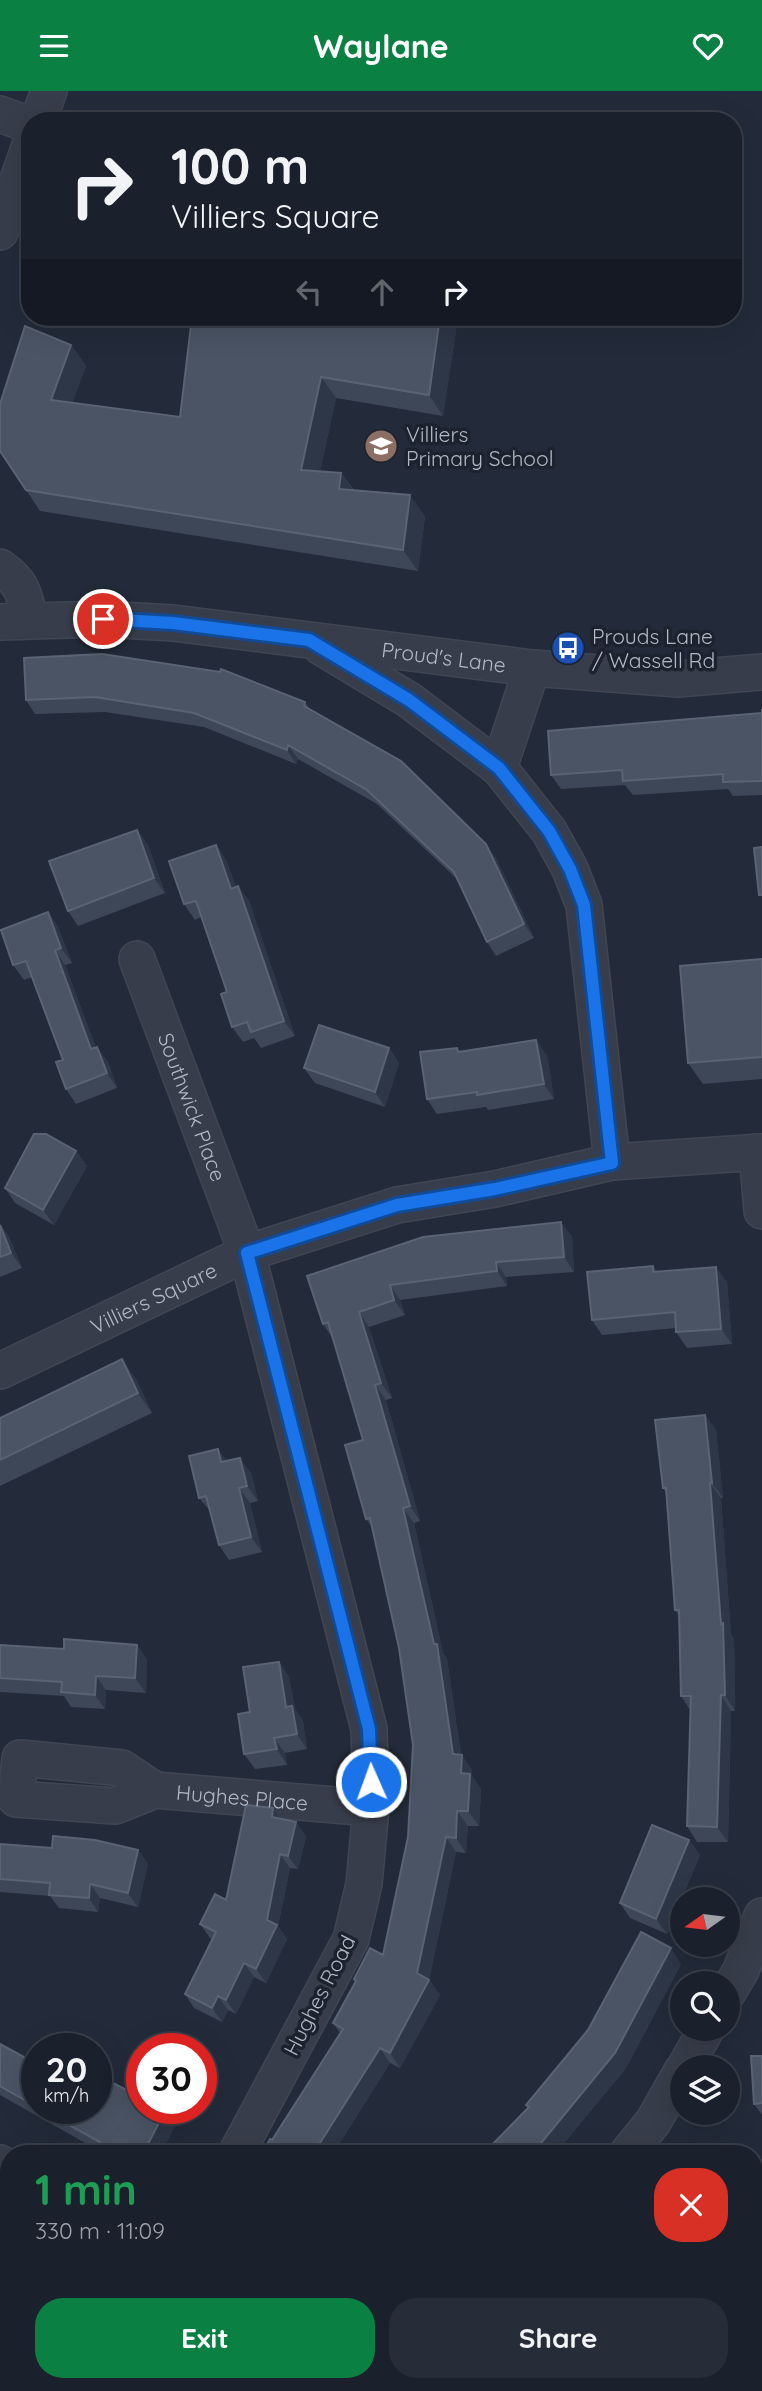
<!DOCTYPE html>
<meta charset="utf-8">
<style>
:root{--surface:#1a202c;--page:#272d38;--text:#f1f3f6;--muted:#9fa3a9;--line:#383e48;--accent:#0b8043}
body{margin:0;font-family:Quicksand,sans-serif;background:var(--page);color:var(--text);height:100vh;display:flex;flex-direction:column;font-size:26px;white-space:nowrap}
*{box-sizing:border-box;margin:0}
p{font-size:23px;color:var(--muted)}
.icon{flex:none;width:38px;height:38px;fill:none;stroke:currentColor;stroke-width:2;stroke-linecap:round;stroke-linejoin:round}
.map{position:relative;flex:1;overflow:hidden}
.sheet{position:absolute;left:0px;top:2054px;width:763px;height:247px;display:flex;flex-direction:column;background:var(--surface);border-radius:28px 28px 0 0;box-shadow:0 7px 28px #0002,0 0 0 2px var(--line)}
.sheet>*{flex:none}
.top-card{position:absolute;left:21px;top:21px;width:721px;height:214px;border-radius:28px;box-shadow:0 7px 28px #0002,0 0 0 2px var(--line);background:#1a202c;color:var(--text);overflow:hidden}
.needle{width:46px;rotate:256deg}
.tools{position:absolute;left:670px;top:1796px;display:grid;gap:14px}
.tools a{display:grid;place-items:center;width:70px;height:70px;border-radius:50%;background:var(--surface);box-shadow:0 7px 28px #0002,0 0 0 2px var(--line);font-size:35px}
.speed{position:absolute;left:21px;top:1942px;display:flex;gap:14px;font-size:35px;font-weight:700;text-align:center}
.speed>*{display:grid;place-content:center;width:91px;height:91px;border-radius:50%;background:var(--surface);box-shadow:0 7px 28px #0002,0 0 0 2px var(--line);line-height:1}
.speed small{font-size:18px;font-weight:400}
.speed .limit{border:10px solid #d22;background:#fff;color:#111}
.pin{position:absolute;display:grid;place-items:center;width:60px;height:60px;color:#fff;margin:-30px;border:4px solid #fff;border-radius:50%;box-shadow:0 2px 7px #0007}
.me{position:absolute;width:77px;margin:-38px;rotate:358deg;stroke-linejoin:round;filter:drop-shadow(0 0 5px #0008)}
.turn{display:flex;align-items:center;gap:24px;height:147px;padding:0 35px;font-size:32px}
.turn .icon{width:91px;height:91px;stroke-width:2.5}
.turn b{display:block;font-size:49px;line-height:60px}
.lanes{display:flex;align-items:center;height:66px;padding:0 35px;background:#0003;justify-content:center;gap:35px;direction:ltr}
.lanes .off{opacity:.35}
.round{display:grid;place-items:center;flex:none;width:74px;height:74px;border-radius:28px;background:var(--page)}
.head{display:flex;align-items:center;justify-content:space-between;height:119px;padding:0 35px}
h1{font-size:42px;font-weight:700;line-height:52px;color:#1e9e55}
.action{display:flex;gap:14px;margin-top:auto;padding:14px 35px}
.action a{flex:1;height:80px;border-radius:28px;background:var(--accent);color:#fff;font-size:28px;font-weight:700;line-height:80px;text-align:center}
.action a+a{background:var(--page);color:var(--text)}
header{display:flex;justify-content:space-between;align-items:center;height:91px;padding:0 35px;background:var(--accent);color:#fff;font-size:32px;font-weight:700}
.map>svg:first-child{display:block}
.green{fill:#25373b}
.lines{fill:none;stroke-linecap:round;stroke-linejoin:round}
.minor-casing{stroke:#404653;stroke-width:38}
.minor{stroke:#373d4a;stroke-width:35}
.wall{fill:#3e4758}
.shaded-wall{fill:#2e3747}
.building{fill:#4a5464;stroke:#5a6373;stroke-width:2}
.route-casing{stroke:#114b97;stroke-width:18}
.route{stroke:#1a73e8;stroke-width:12}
.labels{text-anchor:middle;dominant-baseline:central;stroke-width:7;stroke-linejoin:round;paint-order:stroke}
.poi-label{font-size:21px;fill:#b2b8c6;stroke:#1c232f;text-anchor:start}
.street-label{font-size:21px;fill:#b2b8c6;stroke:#1c232f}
</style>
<header><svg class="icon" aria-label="menu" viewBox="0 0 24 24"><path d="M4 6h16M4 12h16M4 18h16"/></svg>Waylane<svg class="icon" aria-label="heart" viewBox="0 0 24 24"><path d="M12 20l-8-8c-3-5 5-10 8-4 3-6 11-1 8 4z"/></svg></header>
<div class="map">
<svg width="762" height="2300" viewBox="0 0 762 2300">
<rect width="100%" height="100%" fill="#232b3a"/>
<path class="green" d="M162,2293L349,2292V2300H168Z"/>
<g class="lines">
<defs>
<g id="minor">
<path d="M0,23L30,34"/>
<path d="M38,30L49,0"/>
<path d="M0,141L30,54"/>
<path d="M0,476C23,492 24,503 30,529"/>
<path id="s1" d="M0,531L103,528L173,532L532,577L678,588L762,581"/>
<path d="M321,556L409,609L499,677L549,740L570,778L584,814L612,1071"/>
<path d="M499,677L532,577"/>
<path id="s2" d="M137,868L247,1162L369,1638L371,1717L364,1793L351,1848L236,2063"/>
<path d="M757,1061L762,1120"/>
<path id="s3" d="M0,1280L247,1162L397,1114L495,1098L612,1071L762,1061"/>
<path id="s4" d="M155,1699L122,1677L20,1667L16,1708L115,1715L155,1699L371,1717"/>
<path d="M728,1901L741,1879L762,1825"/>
<path d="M685,1976L707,1937"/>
<path d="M627,2063L653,2031L682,1980"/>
<path d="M0,2072L9,2077"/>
<path d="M404,2300L414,2292"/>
</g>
</defs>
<use href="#minor" class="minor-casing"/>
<use href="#minor" class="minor"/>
</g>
<path class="wall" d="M458,226L443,325L336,307L320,380L341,382L354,399L425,425L418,480L40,420L26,399L71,254L86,275L72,312L180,326Z
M24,567L305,611L310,618L496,767L534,847L496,865L487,851L458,789L377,713L298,668L296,673L204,636L105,621L35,623L26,609Z
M762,618V704L733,705L728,698L633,704L625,694L561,698L551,684L762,622Z
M137,739L148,754L165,802L78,835L68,820Z
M216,754L226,769L236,796L238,795L249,810L295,945L261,957L254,947L243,951L232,936L227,901L201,826L195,829L184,813Z
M48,821L58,836L72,872L65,874L96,957L97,956L108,971L117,997L76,1013L66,998L63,969L32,886L24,889L13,874Z
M762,868V988L703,993L688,972Z
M389,957L399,972L385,1016L315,992L304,977Z
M457,957L460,961L547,964L554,1008L488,1019L486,1016L437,1023L427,1008Z
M76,1060L87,1075L54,1134L15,1112L5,1097Z
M561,1131L572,1146L574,1181L506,1186L507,1195L400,1209L405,1224L369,1236L392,1307L386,1309L420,1430L414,1432L443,1562L447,1568L461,1664L472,1679V1685L481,1698L479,1735H468L466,1762L456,1761L429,1889L440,1904L400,1977L390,1972L333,2063H262L272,2049L340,1942L333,1932L355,1891L354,1888L383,1864L408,1746L413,1654L399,1557L372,1436L366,1428L363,1349L333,1248L323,1233L307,1185Z
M0,1133L9,1146L22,1177L0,1186Z
M653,1175L657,1181L727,1191L732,1253L687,1257L676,1241V1237L602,1244L592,1229Z
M136,1288L152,1322L0,1395V1327Z
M705,1324L716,1339L723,1407H721L731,1544L734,1548L735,1620H731L728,1751H697L687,1735L690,1619L681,1605L679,1525L675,1519L666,1402L663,1397Z
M227,1370L251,1382L258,1410L250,1412L262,1461L229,1469L219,1454L211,1421L199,1407Z
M0,1554L64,1558L137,1554L147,1569L146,1602L106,1599L105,1618L71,1616L64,1605L0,1601Z
M279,1571L289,1586L295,1618L303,1630L307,1658L285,1662L287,1674L255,1678L244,1663L250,1621Z
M273,1717L281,1728L306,1745L298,1778L290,1777L278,1835L287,1848L266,1892L254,1886L236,1923L228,1919L222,1931L194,1917L185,1903L212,1848L210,1847L200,1833L226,1809Z
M689,1749L700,1764L667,1843L630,1827L620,1812Z
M0,1753L52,1757L138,1759L148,1773L138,1816L100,1807L98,1821L59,1817L50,1805L0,1801Z
M681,1873L626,1977L555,2063H483L528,2017L526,2014Z
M0,1953L37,1973V2018H96L179,2028L96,2058L0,2004Z
M762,1965V2024L754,2013Z
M0,2122L9,2126V2180L0,2175Z
M502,2292H566L557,2300H508Z"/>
<path class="shaded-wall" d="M440,226H458L443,325L429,304Z
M71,254L86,275L65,330L51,309Z
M321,286L336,307L316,400L301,379Z
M341,382L356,403L339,398Z
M410,404L425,425L418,480L403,459Z
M288,654L298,668L296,673L287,659Z
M137,739L148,754L165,802L154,787Z
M486,753L496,767L534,847L524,833Z
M216,754L226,769L242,813L231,798Z
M238,795L249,810L295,945L284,930Z
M48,821L58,836L72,872L61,857Z
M55,859L65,874L102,973L91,958Z
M536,949L547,964L554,1008L544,993Z
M97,956L108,971L117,997L107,982Z
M389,957L399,972L385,1016L375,1001Z
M76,1060L87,1075L54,1134L43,1119Z
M561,1131L572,1146L574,1181L564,1166Z
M0,1133L9,1146L22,1177L11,1162Z
M496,1171L506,1186L507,1195L497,1180Z
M716,1176L727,1191L732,1253L721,1238Z
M390,1194L400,1209L405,1224L394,1209Z
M359,1221L369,1236L392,1307L381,1292Z
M122,1268L136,1288L152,1322L138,1302Z
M375,1294L386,1309L420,1430L410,1415Z
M705,1324L716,1339L723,1407L712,1392Z
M218,1358L229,1373L221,1371Z
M240,1367L251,1382L258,1410L247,1395Z
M710,1392L721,1407L731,1544L734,1548L735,1620L725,1604L721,1533Z
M239,1397L250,1412L262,1461L251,1446Z
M403,1417L414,1432L443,1562L447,1568L461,1667L462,1664L472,1679V1685L481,1698L479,1735L468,1720L461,1682L453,1663L434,1553Z
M137,1554L147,1569L146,1602L135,1587Z
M279,1571L289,1586L295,1618L303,1630L307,1658L297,1643L286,1616Z
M96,1585L106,1599L105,1618L95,1604Z
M721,1604L731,1620L728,1751L717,1736Z
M274,1647L285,1662L287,1674L277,1658Z
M273,1717L283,1731L272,1726Z
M457,1720L468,1735L466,1762L456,1747Z
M296,1731L306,1745L298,1778L288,1765Z
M446,1746L456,1761L429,1889L440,1904L400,1977L390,1962L417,1882Z
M689,1749L700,1764L667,1843L656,1828Z
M138,1759L148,1773L138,1816L128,1802Z
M280,1763L290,1777L278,1835L287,1848L266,1892L256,1878L267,1829Z
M90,1793L100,1807L98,1821L89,1807Z
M671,1857L681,1873L626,1977L555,2063H550L541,2052Z
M244,1872L254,1886L236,1923L226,1909Z
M218,1905L228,1919L222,1931L212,1917Z
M380,1957L390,1972L333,2063H313Z
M166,2018H171L179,2028L161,2063H143Z"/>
<path class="building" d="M192,226H440L429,304L321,286L301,379L341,382L339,398L410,404L403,459L26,399L0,360V313L25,235L71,254L51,309L180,326Z
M102,563L220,581L221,578L305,611L304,615L401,670L486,753L524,833L487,851L454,781L367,699L288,654L287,659L194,622L95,606L26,609L24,567Z
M762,618V690L723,691V683L623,690L622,679L551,684L548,640L762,622Z
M137,739L154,787L68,820L49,770Z
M216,754L231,798L238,795L284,930L251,941L247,931L232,936L221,903L227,901L196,810L184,813L169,770Z
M762,756V804H759L754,757Z
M48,821L61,857L55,859L91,958L97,956L107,982L66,998L56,971L63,969L26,870L13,874L1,839Z
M762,868V966L688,972L680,875Z
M319,934L389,957L375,1001L304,977Z
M536,949L544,993L477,1004V1001L427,1008L420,961L457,957L458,961Z
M34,1043H46L76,1060L43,1119L5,1097Z
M561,1131L564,1166L496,1171L497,1180L390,1194L394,1209L359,1221L381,1292L375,1294L410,1415L403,1417L434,1553H437L453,1663L462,1664L461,1682L470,1683L468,1720H457L456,1747L446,1746L417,1882L429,1889L390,1962L380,1957L313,2063H262L270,2048L272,2049L343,1938L333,1932L356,1890L354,1888L370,1857L383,1864L408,1746L413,1654L399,1557L370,1427L366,1428L345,1354L363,1349L328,1231L323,1233L307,1185L423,1146Z
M0,1134L11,1162L0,1166Z
M653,1175V1181L716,1176L721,1238L676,1241L675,1221L592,1229L587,1181Z
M122,1268L138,1302L0,1369V1327Z
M705,1324L712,1392H710L721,1533L723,1532L725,1604H721L717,1736L687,1735L691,1605H681L679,1519H675L666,1397H663L655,1329Z
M218,1358L221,1371L240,1367L247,1395L239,1397L251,1446L219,1454L206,1405L199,1407L189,1365Z
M64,1548L137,1554L135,1587L96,1585L95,1604L61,1601L62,1591L0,1587V1554L64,1558Z
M279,1571L286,1616L292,1615L297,1643L274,1647L277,1658L244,1663L238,1623L250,1621L243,1576Z
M246,1714L273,1717L272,1726L296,1731L288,1765L280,1763L267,1829L277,1834L256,1878L244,1872L226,1909L218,1905L212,1917L185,1903L216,1841L200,1833L215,1803L226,1809Z
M652,1734L689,1749L656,1828L620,1812Z
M53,1745L95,1749L138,1759L128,1802L90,1793L89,1807L49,1804L50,1792L0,1788V1753L52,1757Z
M641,1841L671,1857L615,1962L541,2052L544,2056L537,2063H483L529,2016L526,2014L588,1939Z
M0,1953L37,1973V2016L0,1995Z
M751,1965H762V2012L754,2013Z
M96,1983L132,2002L135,1996L142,2000V2018H166L143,2063H94L100,2051L40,2018H96Z
M0,2122L9,2126V2168L0,2163Z
M504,2292H538L529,2300H510Z"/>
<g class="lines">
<defs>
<path id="route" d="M103,528L173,532L309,549L409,609L499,677L549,740L570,778L584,814L612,1072L495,1098L397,1114L247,1162L369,1638L371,1691"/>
</defs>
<use href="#route" class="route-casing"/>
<use href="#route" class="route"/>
</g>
<defs>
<symbol id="school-disc" viewBox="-11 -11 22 22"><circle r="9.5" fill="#8d6e63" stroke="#1c232f"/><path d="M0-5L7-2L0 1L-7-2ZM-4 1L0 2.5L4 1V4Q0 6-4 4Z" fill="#fff"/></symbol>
<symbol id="bus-disc" viewBox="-11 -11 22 22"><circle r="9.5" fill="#1a4fb4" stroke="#1c232f"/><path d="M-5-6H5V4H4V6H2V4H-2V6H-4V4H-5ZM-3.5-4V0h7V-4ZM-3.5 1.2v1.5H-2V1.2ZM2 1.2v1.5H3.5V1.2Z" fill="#fff"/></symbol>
</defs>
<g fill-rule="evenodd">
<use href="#school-disc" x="362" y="336" width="38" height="38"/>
<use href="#bus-disc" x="549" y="538" width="38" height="38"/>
</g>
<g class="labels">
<g class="poi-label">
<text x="406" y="343">Villiers<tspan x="406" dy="24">Primary School</tspan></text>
<text x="592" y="545">Prouds Lane<tspan x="592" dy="24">/ Wassell Rd</tspan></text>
</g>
<g class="street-label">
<text stroke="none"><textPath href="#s1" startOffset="446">Proud's Lane</textPath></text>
<text stroke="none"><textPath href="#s2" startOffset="158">Southwick Place</textPath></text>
<text stroke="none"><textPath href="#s3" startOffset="170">Villiers Square</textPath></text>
<text stroke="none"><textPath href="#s4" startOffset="413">Hughes Place</textPath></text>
<text transform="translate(319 1904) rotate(-63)">Hughes Road</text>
</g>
</g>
</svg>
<div class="tools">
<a><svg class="needle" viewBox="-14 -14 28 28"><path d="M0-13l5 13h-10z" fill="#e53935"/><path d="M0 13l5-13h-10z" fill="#9fa3a9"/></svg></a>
<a><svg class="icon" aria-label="search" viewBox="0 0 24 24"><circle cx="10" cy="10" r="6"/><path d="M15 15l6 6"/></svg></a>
<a><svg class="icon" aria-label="layers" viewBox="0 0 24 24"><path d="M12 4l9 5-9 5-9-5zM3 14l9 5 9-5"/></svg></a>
</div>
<div class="speed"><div>20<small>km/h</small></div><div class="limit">30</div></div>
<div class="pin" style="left:103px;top:528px;background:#d93025"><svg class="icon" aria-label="arrive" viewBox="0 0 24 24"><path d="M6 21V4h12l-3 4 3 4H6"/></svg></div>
<svg class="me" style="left:371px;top:1691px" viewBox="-20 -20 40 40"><circle r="17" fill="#1a73e8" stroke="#fff" stroke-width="3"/><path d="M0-11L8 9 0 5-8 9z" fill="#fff"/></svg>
<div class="top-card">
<div class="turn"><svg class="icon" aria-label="right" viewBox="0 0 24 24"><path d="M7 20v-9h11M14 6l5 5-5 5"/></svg><div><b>100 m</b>Villiers Square</div></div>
<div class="lanes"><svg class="icon off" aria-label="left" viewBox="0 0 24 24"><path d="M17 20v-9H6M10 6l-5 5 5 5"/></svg><svg class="icon off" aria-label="ahead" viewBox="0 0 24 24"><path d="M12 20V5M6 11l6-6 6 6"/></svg><svg class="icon" aria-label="right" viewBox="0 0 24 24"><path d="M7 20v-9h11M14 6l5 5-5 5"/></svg></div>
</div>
<section class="sheet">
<div class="head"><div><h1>1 min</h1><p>330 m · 11:09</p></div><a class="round" style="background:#d93025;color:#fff"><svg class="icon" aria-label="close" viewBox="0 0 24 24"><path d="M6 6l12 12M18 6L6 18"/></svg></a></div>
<div class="action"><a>Exit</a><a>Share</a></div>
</section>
</div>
